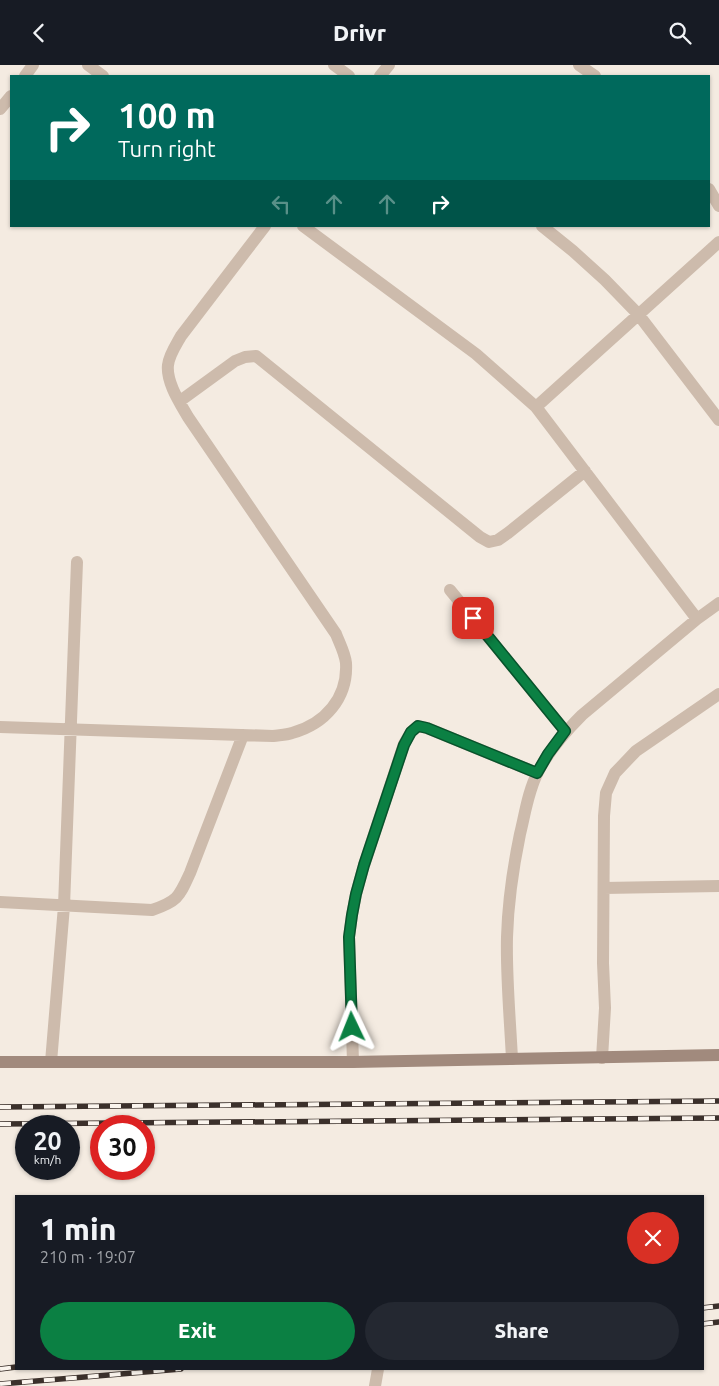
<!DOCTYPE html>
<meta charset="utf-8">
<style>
:root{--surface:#171b24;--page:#242831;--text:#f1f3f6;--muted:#9ea1a6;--accent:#0b8043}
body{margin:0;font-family:Ubuntu,sans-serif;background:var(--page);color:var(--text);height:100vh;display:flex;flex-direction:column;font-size:19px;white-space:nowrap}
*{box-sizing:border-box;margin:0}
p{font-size:16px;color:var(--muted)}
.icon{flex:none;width:28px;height:28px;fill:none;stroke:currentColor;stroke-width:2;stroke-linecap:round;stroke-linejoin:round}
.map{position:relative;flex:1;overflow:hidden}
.panel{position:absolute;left:15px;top:1130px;width:689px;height:175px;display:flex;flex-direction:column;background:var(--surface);border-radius:0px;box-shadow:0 1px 4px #0004}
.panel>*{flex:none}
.hud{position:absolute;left:10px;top:10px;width:700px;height:152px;border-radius:0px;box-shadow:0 1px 4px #0004;background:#00695c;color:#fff;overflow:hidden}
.speed{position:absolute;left:15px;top:1050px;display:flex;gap:10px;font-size:25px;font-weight:700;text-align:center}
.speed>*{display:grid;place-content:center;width:65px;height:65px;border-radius:50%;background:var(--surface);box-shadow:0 1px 4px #0004;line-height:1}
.speed small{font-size:12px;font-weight:400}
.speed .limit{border:8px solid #d22;background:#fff;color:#111}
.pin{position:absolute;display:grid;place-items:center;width:42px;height:42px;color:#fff;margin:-21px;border-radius:10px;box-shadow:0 2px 8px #0006}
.me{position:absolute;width:55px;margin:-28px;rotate:358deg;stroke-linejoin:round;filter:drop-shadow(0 0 4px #0008)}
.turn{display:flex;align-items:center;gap:18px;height:105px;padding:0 25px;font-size:22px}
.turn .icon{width:65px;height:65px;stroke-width:2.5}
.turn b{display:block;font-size:35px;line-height:42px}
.lanes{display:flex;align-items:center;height:48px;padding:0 25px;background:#0003;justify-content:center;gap:25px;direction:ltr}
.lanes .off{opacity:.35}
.round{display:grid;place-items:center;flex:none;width:52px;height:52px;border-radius:26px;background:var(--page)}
.overview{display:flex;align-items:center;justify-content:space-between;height:85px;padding:0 25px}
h1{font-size:30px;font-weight:800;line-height:38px}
.primary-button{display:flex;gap:10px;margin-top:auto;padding:10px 25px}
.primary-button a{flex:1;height:58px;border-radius:30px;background:var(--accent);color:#fff;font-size:20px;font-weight:800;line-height:58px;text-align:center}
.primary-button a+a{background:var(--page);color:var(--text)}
header{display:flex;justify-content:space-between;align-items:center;height:65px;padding:0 25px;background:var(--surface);font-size:22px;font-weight:800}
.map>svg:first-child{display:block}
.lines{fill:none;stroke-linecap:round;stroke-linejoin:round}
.minor{stroke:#cdbbac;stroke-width:12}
.secondary{stroke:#a18a7d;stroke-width:12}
.rail-casing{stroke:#3b302b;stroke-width:5.5}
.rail{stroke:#fbf5ee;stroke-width:4;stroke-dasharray:11;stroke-linecap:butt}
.route-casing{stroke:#07532c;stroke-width:12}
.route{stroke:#0b8043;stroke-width:9}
</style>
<header><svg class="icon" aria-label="back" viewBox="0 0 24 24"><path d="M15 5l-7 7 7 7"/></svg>Drivr<svg class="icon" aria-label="search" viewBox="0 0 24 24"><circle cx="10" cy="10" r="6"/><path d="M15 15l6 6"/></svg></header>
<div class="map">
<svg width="719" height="1321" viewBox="0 0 719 1321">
<rect width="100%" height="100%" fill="#f4ebe1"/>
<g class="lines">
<path class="minor" d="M88,0L103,11
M334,0L349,11
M579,0L595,11
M25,11L33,0
M380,11L389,0
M0,44L11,31
M709,124L719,141
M303,161L476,289L536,342L697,554
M542,161L573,186L605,215L638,249L719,355
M180,336L235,296L245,292L256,291L480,472L489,477L498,475L508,468L585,406
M536,342L719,177
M450,525L565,666
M0,662L273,671C279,670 286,670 292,668C325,659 348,633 346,598C345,588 339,577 336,569L188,352C180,338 166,317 168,300C169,290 176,280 181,271L265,161
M604,823L719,821
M0,837L152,845C178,836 179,832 190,808L243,670
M602,993L605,943L603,898L604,751L606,728L615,708L636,686L719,629
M512,994C510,953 506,912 507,872C508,837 513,803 520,769C525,749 528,726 538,707C549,685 565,667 582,650L697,554L719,538
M51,997L64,841L77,497
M353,997L349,872L352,850L356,829L364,800L404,679L411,667L418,661L427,663L537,708
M375,1321L378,1304"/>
<path class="secondary" d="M0,997H353L719,990"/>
<defs>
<path id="rail" d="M0,1042L719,1036
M0,1059L719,1053
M702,1243L719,1241
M702,1259L719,1257
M0,1304L16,1302
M0,1319L181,1304"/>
</defs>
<use href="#rail" class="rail-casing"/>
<use href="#rail" class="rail"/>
</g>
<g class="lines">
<defs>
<path id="route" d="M352,962L349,872L352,850L356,829L364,800L404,680L411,667L418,661L427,663L537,708L548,689L565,666L473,553"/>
</defs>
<use href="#route" class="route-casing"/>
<use href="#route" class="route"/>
</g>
</svg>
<div class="speed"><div>20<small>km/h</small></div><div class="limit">30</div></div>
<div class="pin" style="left:473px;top:553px;background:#d93025"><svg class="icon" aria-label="arrive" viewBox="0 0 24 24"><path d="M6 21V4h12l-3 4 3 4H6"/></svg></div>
<svg class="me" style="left:352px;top:962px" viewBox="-20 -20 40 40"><path d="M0-17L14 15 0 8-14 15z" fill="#0b8043" stroke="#fff" stroke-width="4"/></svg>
<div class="hud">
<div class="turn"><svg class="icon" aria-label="right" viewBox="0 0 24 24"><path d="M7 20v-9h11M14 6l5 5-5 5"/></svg><div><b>100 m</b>Turn right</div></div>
<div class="lanes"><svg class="icon off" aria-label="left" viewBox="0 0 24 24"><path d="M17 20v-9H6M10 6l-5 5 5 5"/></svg><svg class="icon off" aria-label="ahead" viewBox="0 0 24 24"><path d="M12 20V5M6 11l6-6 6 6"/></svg><svg class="icon off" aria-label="ahead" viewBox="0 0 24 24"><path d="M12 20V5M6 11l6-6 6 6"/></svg><svg class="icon" aria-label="right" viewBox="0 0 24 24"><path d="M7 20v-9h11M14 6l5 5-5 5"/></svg></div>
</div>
<section class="panel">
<div class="overview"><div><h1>1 min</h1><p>210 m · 19:07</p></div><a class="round" style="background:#d93025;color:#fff"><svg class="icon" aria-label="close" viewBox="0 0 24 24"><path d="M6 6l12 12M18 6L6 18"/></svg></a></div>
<div class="primary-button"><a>Exit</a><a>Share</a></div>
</section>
</div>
